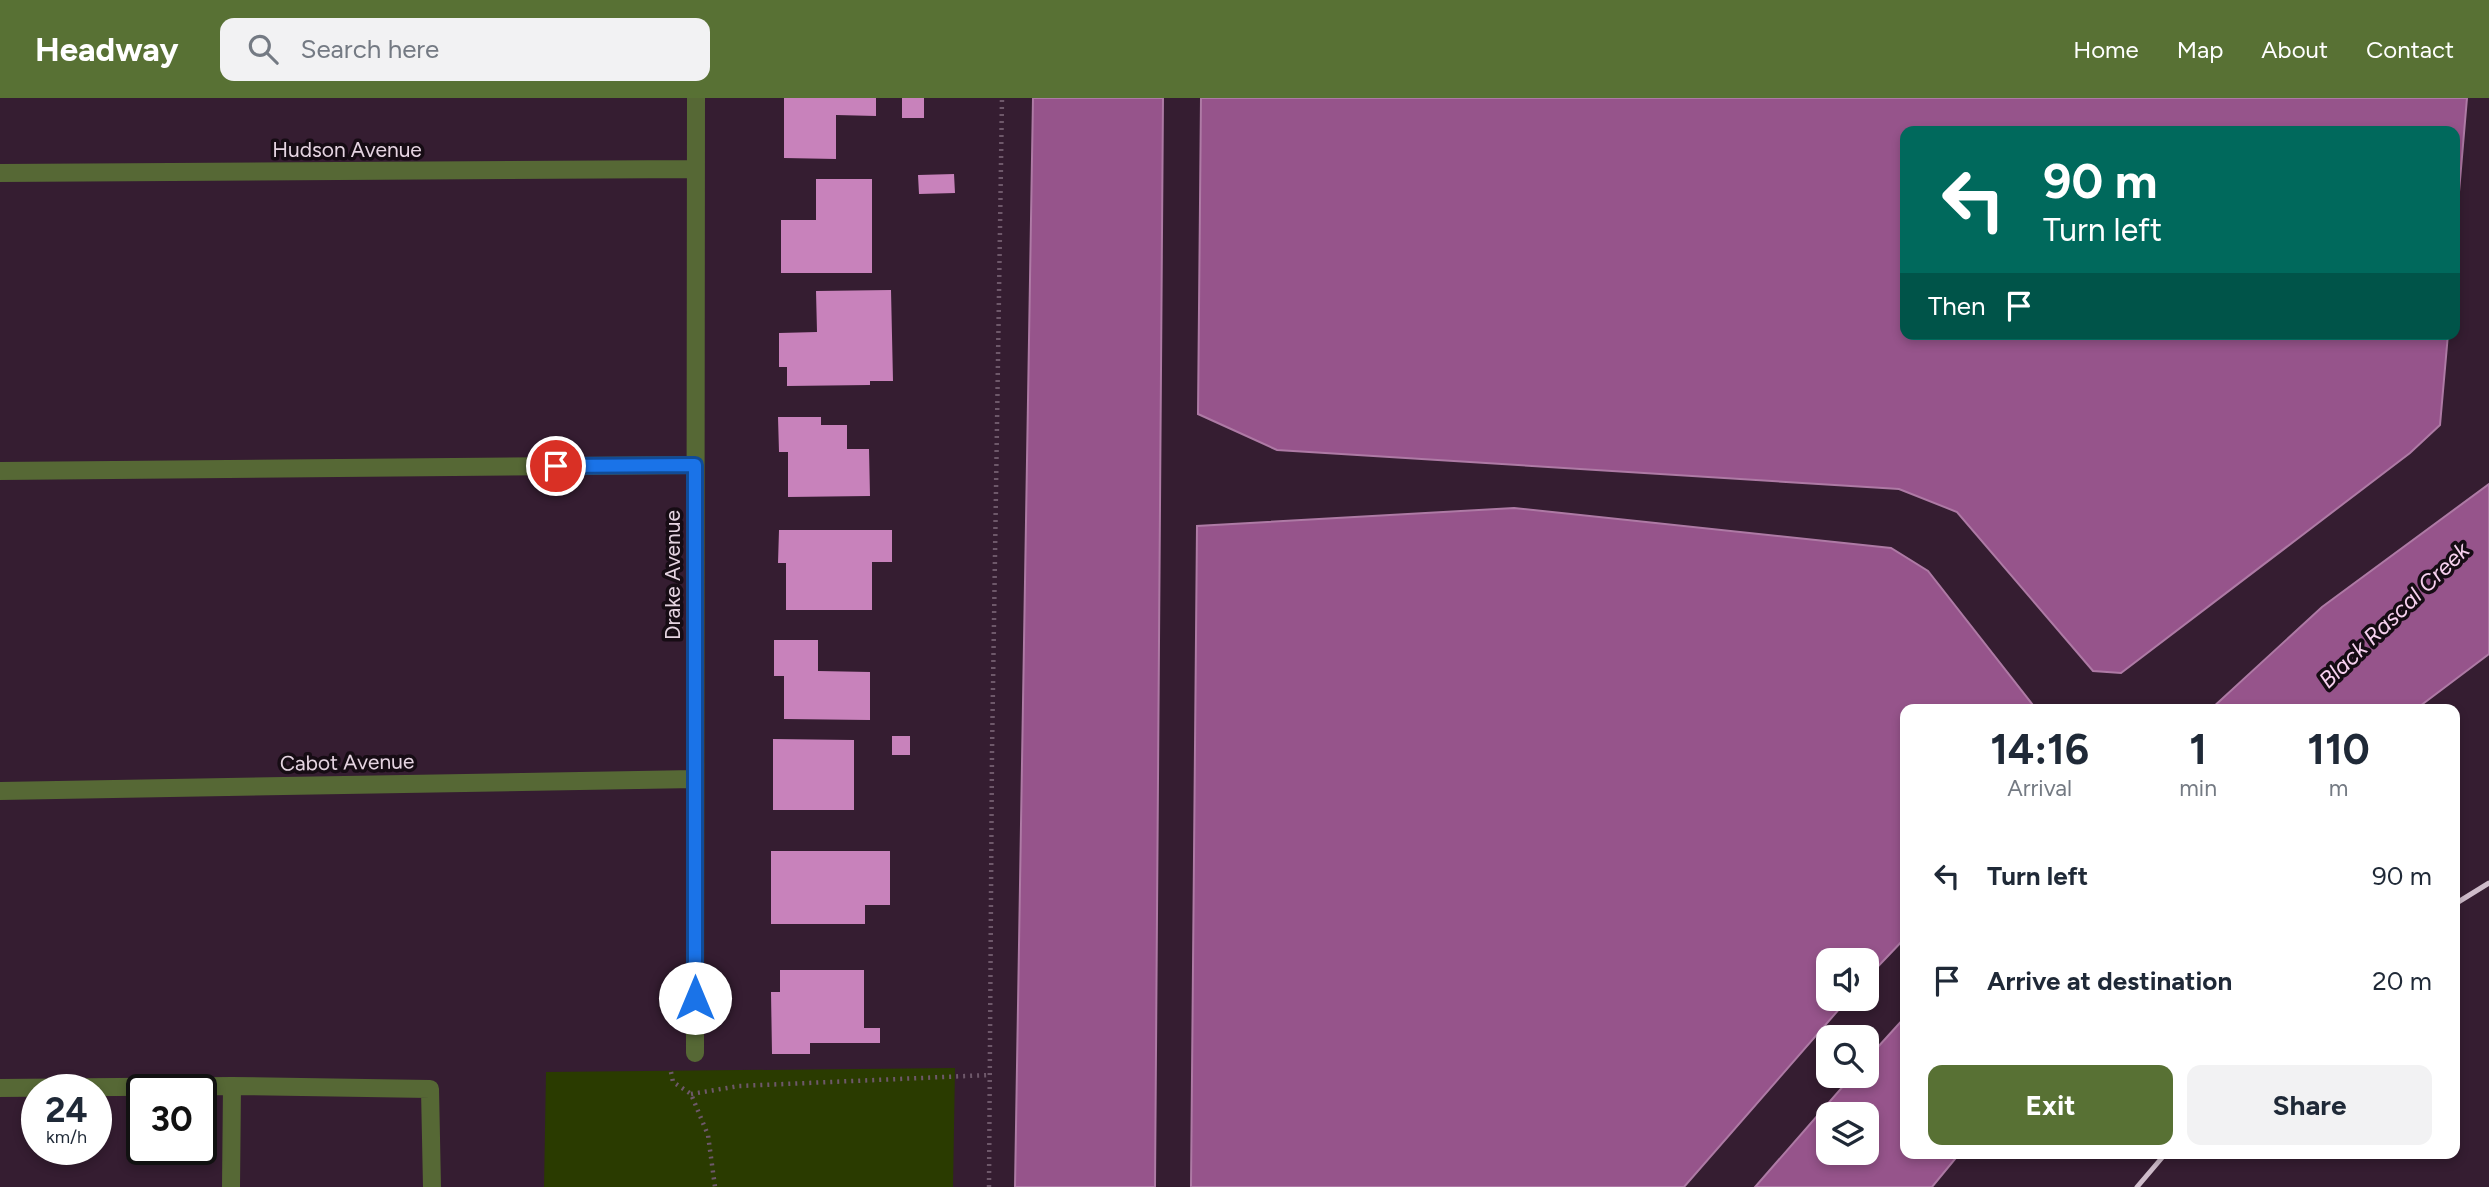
<!DOCTYPE html>
<style>
:root{--surface:#fff;--page:#f2f2f3;--text:#1f2937;--muted:#747a83;--accent:#587134}
body{margin:0;font-family:Figtree,sans-serif;background:var(--page);color:var(--text);height:100vh;display:flex;flex-direction:column;font-size:26px;white-space:nowrap}
*{box-sizing:border-box;margin:0}
p{font-size:23px;color:var(--muted)}
.icon{flex:none;width:38px;height:38px;fill:none;stroke:currentColor;stroke-width:2;stroke-linecap:round;stroke-linejoin:round}
.map{position:relative;flex:1;overflow:hidden}
.details{position:absolute;left:1900px;top:606px;width:560px;height:455px;display:flex;flex-direction:column;background:var(--surface);border-radius:14px;box-shadow:0 4px 10px #0003}
.details>*{flex:none}
.hud{position:absolute;left:1900px;top:28px;width:560px;height:214px;border-radius:14px;box-shadow:0 4px 10px #0003;background:#00695c;color:#fff;overflow:hidden}
.tools{position:absolute;left:1816px;top:850px;display:grid;gap:14px}
.tools a{display:grid;place-items:center;width:63px;height:63px;border-radius:14px;background:var(--surface);box-shadow:0 4px 10px #0003;font-size:35px}
.speed{position:absolute;left:21px;top:976px;display:flex;gap:14px;font-size:35px;font-weight:700;text-align:center}
.speed>*{display:grid;place-content:center;width:91px;height:91px;border-radius:50%;background:var(--surface);box-shadow:0 4px 10px #0003;line-height:1}
.speed small{font-size:18px;font-weight:400}
.speed .limit{border:4px solid #111;border-radius:10px;background:#fff;color:#111}
.pin{position:absolute;display:grid;place-items:center;width:60px;height:60px;color:#fff;margin:-30px;border:4px solid #fff;border-radius:50%;box-shadow:0 2px 7px #0007}
.me{position:absolute;width:77px;margin:-38px;rotate:0deg;stroke-linejoin:round;filter:drop-shadow(0 0 5px #0008)}
.turn{display:flex;align-items:center;gap:24px;height:147px;padding:0 28px;font-size:32px}
.turn .icon{width:91px;height:91px;stroke-width:2.5}
.turn b{display:block;font-size:49px;line-height:60px}
.then{display:flex;align-items:center;height:66px;padding:0 28px;background:#0003;gap:14px;font-size:26px}
.eta{display:flex;justify-content:space-evenly;align-items:center;height:119px;text-align:center}
.eta b{font-size:42px;font-weight:700;line-height:49px}
.button{display:flex;gap:14px;margin-top:auto;padding:14px 28px}
.button a{flex:1;height:80px;border-radius:14px;background:var(--accent);color:#fff;font-size:28px;font-weight:700;line-height:80px;text-align:center}
.button a+a{background:var(--page);color:var(--text)}
ul{padding:0;list-style:none}
li{display:flex;align-items:center;gap:21px;height:105px;padding:0 28px}
li div{flex:1}
li b{display:block;font-size:26px}
li em{font-style:normal}
header{display:flex;align-items:center;gap:42px;box-sizing:border-box;height:98px;padding:0 35px;background:var(--accent);color:#fff}
header strong{font-size:33px}
nav{display:flex;gap:38px;margin-inline-start:auto;font-size:24px}
.search{width:490px;height:63px;background:var(--page);display:flex;align-items:center;gap:18px;box-sizing:border-box;padding:0 24px;border-radius:14px;color:var(--muted);font-size:26px}
.map>svg:first-child{display:block}
.green{fill:#2a3b00}
.water{fill:#96548b;stroke:#ae7aa5;stroke-width:2;fill-rule:evenodd}
.building{fill:#c882bb}
.lines{fill:none;stroke-linecap:round;stroke-linejoin:round}
.path{stroke:#6e586a;stroke-width:4.5;stroke-dasharray:2 5;stroke-linecap:butt}
.service{stroke:#566835;stroke-width:18}
.minor{stroke:#566835;stroke-width:18}
.rail{stroke:#cebcca;stroke-width:5}
.route-casing{stroke:#114b97;stroke-width:18}
.route{stroke:#1a73e8;stroke-width:12}
.labels{text-anchor:middle;dominant-baseline:central;stroke-width:7;stroke-linejoin:round;paint-order:stroke}
.street-label{font-size:21px;fill:#e5d4e1;stroke:#160c14}
.water-label{font-size:23px;font-style:italic;fill:#f7d1ef;stroke:#160c14}
</style>
<header>
<strong>Headway</strong>
<div class="search"><svg class="icon" aria-label="search" viewBox="0 0 24 24"><circle cx="10" cy="10" r="6"/><path d="M15 15l6 6"/></svg>Search here</div>
<nav><a>Home</a><a>Map</a><a>About</a><a>Contact</a></nav>
</header>
<div class="map">
<svg width="2489" height="1089" viewBox="0 0 2489 1089">
<rect width="100%" height="100%" fill="#351d31"/>
<path class="green" d="M955,970L953,1089H544L546,974Z"/>
<path class="water" d="M1033,0H1163L1155,1089H1015Z
M1201,0H2467L2455,141V33H1906V236H2448L2440,327L2410,355L2121,575L2093,573L1957,414L1899,391L1277,352L1198,316Z
M2489,386V556L2416,611H2211L2322,509Z
M1514,410L1891,450L1928,473L2036,611H1906V839L1867,880V863H1829V901H1848L1684,1089H1191L1197,428Z
M1906,918V1055H1960L1932,1089H1755L1852,978H1867V961ZM1829,1017H1867V1055H1829Z"/>
<path class="building" d="M784,0H876V18L836,17V61L784,60Z
M902,0H924V20H902Z
M954,76L955,95L919,96L918,77Z
M816,81H872V175H781V122H816Z
M891,192L893,283H870V287L787,288V269H779V235L817,234L816,193Z
M778,319H821V327H847V351H869L870,398L788,399V354H779Z
M779,432H892V464H872V512H786V465H778Z
M774,542H818V573L870,574V622L784,621V578H774Z
M892,638H910V657H892Z
M773,641L854,642V712H773Z
M771,753H890V807H865V826H771Z
M780,872H864V930H880V945H810V956H772L771,894H780Z"/>
<g class="lines">
<path class="path" d="M671,974L673,984L691,996L708,1037L715,1089
M691,996L739,988L989,977
M989,1089L992,654L1002,0"/>
<path class="service" d="M0,373L695,367
M0,990L232,988L430,991L432,1089
M231,1089L232,988"/>
<path class="minor" d="M0,75L695,71
M0,693L695,681
M695,955L696,0"/>
<path class="rail" d="M2455,806L2489,785
M2137,1089L2166,1055"/>
</g>
<g class="lines">
<defs>
<path id="route" d="M556,368L695,367V900"/>
</defs>
<use href="#route" class="route-casing"/>
<use href="#route" class="route"/>
</g>
<g class="labels">
<g class="street-label">
<text x="347" y="51">Hudson Avenue</text>
<text transform="translate(672 477) rotate(-90)">Drake Avenue</text>
<text transform="translate(347 664) rotate(-1)">Cabot Avenue</text>
</g>
<g class="water-label">
<text transform="translate(2394 517) rotate(-44)">Black Rascal Creek</text>
</g>
</g>
</svg>
<div class="tools">
<a><svg class="icon" aria-label="sound" viewBox="0 0 24 24"><path d="M4 9h4l5-4v14l-5-4H4zM17 9q2 3 0 6"/></svg></a>
<a><svg class="icon" aria-label="search" viewBox="0 0 24 24"><circle cx="10" cy="10" r="6"/><path d="M15 15l6 6"/></svg></a>
<a><svg class="icon" aria-label="layers" viewBox="0 0 24 24"><path d="M12 4l9 5-9 5-9-5zM3 14l9 5 9-5"/></svg></a>
</div>
<div class="speed"><div>24<small>km/h</small></div><div class="limit">30</div></div>
<div class="pin" style="left:556px;top:368px;background:#d93025"><svg class="icon" aria-label="arrive" viewBox="0 0 24 24"><path d="M6 21V4h12l-3 4 3 4H6"/></svg></div>
<svg class="me" style="left:695px;top:900px" viewBox="-20 -20 40 40"><circle r="19" fill="#fff"/><path d="M0-13L10 11 0 6-10 11z" fill="#1a73e8"/></svg>
<div class="hud">
<div class="turn"><svg class="icon" aria-label="left" viewBox="0 0 24 24"><path d="M17 20v-9H6M10 6l-5 5 5 5"/></svg><div><b>90 m</b>Turn left</div></div>
<div class="then">Then<svg class="icon" aria-label="arrive" viewBox="0 0 24 24"><path d="M6 21V4h12l-3 4 3 4H6"/></svg></div>
</div>
<section class="details">
<div class="eta">
<div><b>14:16</b><p>Arrival</p></div>
<div><b>1</b><p>min</p></div>
<div><b>110</b><p>m</p></div>
</div>
<ul>
<li><svg class="icon" aria-label="left" viewBox="0 0 24 24"><path d="M17 20v-9H6M10 6l-5 5 5 5"/></svg><div><b>Turn left</b></div><em>90 m</em></li>
<li><svg class="icon" aria-label="arrive" viewBox="0 0 24 24"><path d="M6 21V4h12l-3 4 3 4H6"/></svg><div><b>Arrive at destination</b></div><em>20 m</em></li>
</ul>
<div class="button"><a>Exit</a><a>Share</a></div>
</section>
</div>
